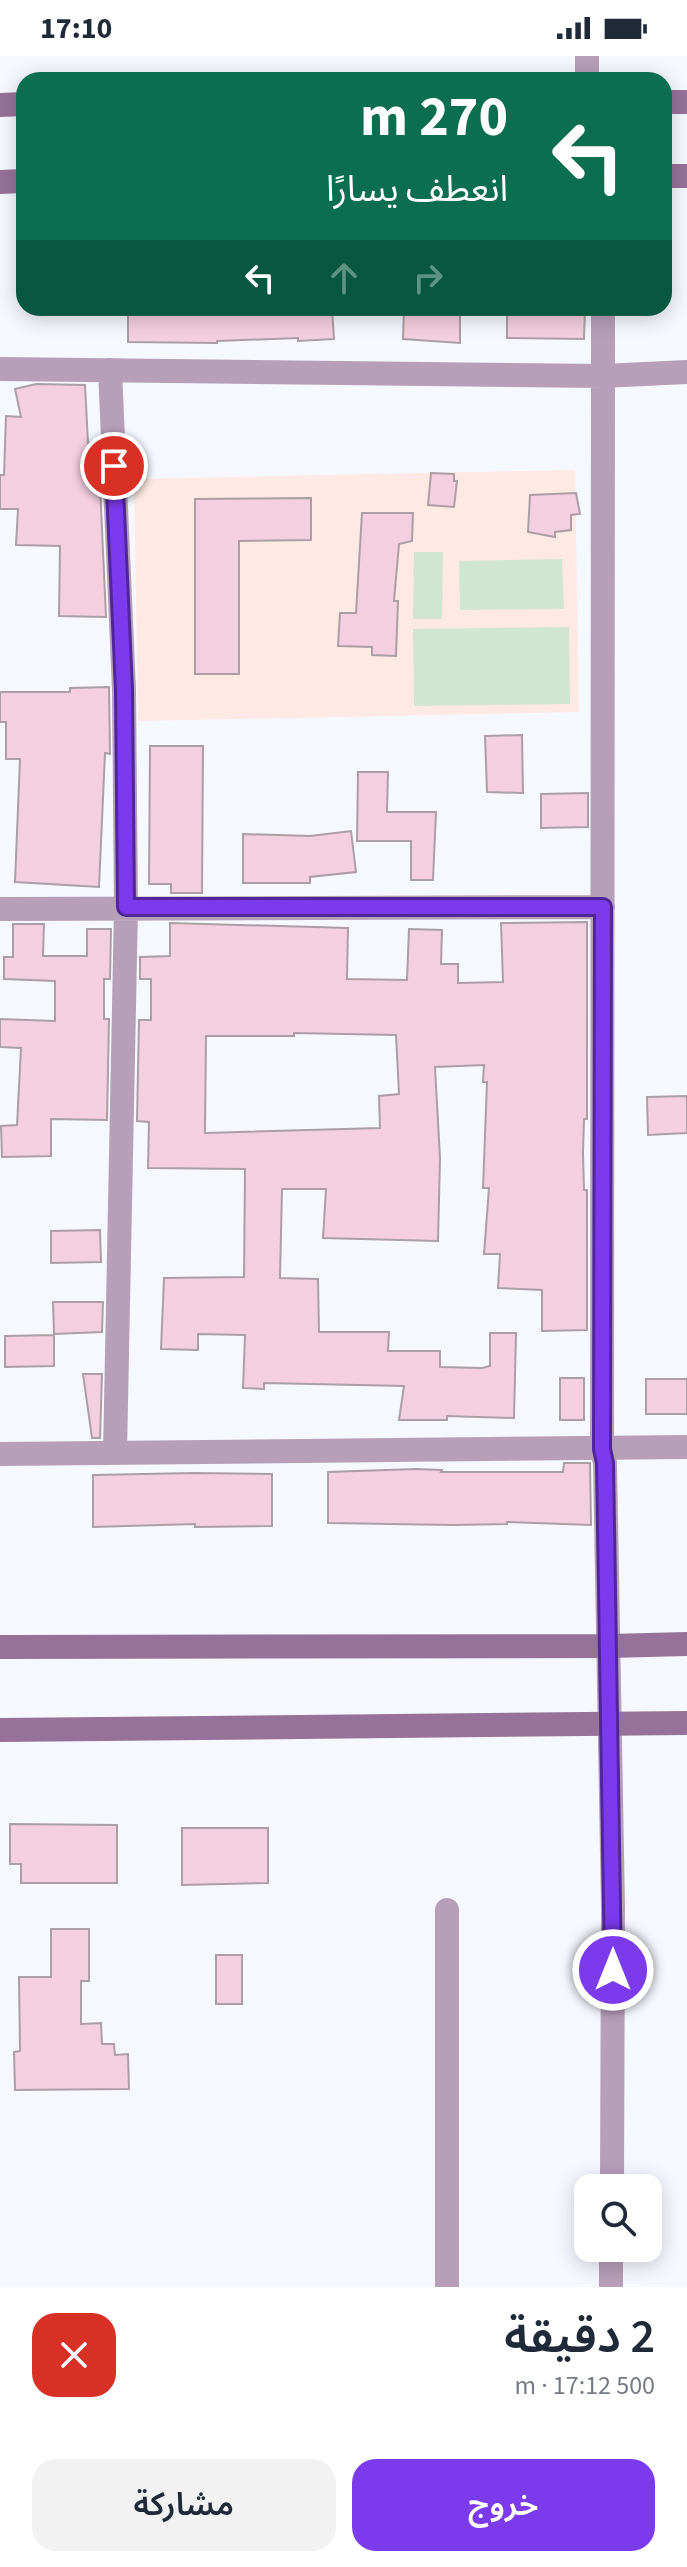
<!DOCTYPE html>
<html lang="ar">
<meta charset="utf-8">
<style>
:root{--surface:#fff;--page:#f2f2f3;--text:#1f2937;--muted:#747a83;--accent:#7c3aed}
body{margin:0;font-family:"Source Sans 3","Noto Sans Arabic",sans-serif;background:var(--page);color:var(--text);direction:rtl;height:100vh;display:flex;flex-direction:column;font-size:30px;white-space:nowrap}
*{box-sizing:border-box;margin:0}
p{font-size:26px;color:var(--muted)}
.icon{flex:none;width:44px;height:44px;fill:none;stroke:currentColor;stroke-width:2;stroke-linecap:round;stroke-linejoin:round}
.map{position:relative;height:2231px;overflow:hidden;direction:ltr}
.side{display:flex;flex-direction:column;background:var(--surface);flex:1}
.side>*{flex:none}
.top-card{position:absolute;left:16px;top:16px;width:656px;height:244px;border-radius:24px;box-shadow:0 4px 20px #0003;direction:rtl;background:#0b6e4f;color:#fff;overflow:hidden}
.buttons{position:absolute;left:574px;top:2118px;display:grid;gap:16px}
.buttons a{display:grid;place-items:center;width:88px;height:88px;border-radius:16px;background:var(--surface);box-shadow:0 4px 20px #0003;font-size:40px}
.pin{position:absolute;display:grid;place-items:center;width:68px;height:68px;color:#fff;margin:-34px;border:4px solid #fff;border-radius:50%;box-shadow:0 2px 8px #0007}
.me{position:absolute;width:88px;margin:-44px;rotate:0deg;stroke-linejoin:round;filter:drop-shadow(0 0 6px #0008)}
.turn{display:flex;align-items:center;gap:28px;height:168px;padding:0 32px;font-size:36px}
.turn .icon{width:104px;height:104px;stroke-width:2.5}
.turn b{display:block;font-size:56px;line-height:68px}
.lanes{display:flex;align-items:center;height:76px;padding:0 32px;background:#0003;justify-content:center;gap:40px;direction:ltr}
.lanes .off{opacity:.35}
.round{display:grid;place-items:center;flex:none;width:84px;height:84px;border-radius:24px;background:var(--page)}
.overview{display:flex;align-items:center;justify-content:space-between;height:136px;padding:0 32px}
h1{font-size:48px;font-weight:600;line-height:60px}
.button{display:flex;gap:16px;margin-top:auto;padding:16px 32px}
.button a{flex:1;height:92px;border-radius:24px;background:var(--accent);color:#fff;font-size:32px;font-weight:600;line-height:92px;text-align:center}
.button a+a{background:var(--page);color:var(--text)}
.status{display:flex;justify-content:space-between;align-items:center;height:56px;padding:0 40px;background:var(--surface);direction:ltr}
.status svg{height:22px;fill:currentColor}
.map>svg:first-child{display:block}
.education{fill:#fee9e4}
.green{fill:#d1e6d0}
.building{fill:#f4cfe0;stroke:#ab9ea4;stroke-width:2;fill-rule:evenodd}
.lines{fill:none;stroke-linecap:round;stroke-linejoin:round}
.street{stroke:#b79eb9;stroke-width:24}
.secondary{stroke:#96729a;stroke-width:24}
.route-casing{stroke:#51269a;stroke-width:20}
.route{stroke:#7c3aed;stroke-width:14}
</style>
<div class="status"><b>17:10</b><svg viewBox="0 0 49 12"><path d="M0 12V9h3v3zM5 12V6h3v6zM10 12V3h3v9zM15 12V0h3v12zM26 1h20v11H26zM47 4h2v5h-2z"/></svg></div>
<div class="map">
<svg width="687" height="2231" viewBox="0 0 687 2231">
<rect width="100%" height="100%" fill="#f6f8ff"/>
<path class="education" d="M575,414L579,656L138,665L134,423Z"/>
<path class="green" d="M414,496H443L442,563H413Z
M562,503L564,553L460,554L459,505Z
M569,571L570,648L414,650L413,573Z"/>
<path class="building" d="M128,252H332L334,283L298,285V282L217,285V287L128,286Z
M404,252H460V287L403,283Z
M507,252H585L584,283L507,282Z
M36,328L85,329L88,387L98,386L106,561L59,560L60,490L16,489L18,453H0V419H4L6,360L21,361L15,333Z
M431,417L454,418V425H457L454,451L428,449Z
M576,437L580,458L571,459V474L555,476V481L528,476L530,439Z
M311,442V484L239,485V618H195V443Z
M362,457H413L412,485L399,488L394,545H398L396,600L372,599V591L338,590L340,557H356Z
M109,631L110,698L105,697L99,831L15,826L20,703H6V666H0V636H70V632Z
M522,679L523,737L487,736L485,680Z
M150,690H203L202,837H171V828H149Z
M358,716H388L387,756H436L433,824H411V785H357Z
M588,737V771L541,772V738Z
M351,775L356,816L310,821V827H243V778L310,780Z
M587,866V1063H584L583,1097L584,1134H587V1274L542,1275V1234L498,1232L500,1198H484L489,1132H483L487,1026H483L484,1009L435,1011L440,1102L438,1185L323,1182L326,1133H282L280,1222L318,1223L319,1276H389L388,1295H440V1311L482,1312L490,1310V1277H516L514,1362L447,1360V1364H399L404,1330L264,1327V1333L243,1332L245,1279L198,1278V1294L161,1293L164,1222L244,1221L245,1113L148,1112L149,1066L137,1065L139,964H151V923H140V901L170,900V867L348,872L347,923L407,924L409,873L442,874L441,908H458V927L503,926L501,867ZM294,977L396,979L399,1038L379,1040L380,1072L205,1077L206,980H294Z
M13,868H44L43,900H87V873H111L110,923H104V963H109L107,1064L51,1063V1100L2,1101L1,1070L17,1069L21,992L0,991V963L55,965V925L4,923V901H13Z
M687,1040V1077L648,1079L647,1041Z
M100,1174L101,1206L51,1207V1175Z
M53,1246H103L102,1276L54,1278Z
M54,1279V1310L5,1311V1280Z
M83,1318H102L100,1382H92Z
M560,1322H584V1364H560Z
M646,1323H687V1358H646Z
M564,1407H590L591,1469L507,1466V1468L453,1469L328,1467V1416L416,1413L442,1414L441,1416H563Z
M194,1417L272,1418V1470L195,1471V1468L93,1471V1419Z
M10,1768L117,1769V1827H21V1808H10Z
M182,1772H268V1827L182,1829Z
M51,1873H89V1925H81V1968L101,1967L102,1988H114L115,1999L128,1998L129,2033L15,2034L14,1996L20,1995L19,1921H51Z
M216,1899H242V1948H216Z"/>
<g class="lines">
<path class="street" d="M587,24V0
M603,252L602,1393L605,1407L613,1852L612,2132
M0,313L603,320L687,316
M110,314L124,634L126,851L115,1397
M0,853L603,851
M0,1398L687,1391
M447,2231V1854
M611,2231V2192"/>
<path class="secondary" d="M664,46H687
M0,49L24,48
M664,120H687
M0,126L24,125
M0,1591L609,1590L687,1588
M0,1674L687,1667"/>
</g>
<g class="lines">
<defs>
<path id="route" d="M114,410L124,634L126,851H603L602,1393L605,1407L613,1914"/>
</defs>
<use href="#route" class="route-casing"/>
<use href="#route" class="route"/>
</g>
</svg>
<div class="buttons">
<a><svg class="icon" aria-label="search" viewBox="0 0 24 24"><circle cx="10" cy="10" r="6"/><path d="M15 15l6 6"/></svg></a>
</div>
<div class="pin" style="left:114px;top:410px;background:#d93025"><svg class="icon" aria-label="arrive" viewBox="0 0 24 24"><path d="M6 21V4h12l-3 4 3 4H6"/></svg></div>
<svg class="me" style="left:613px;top:1914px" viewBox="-20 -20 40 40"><circle r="17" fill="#7c3aed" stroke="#fff" stroke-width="3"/><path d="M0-11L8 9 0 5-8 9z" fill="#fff"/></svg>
<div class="top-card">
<div class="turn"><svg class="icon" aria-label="left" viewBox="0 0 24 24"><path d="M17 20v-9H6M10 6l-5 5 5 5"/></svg><div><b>270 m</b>انعطف يسارًا</div></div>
<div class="lanes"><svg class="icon" aria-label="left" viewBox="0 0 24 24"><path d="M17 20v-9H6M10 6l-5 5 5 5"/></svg><svg class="icon off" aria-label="ahead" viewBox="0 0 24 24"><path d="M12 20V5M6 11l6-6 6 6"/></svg><svg class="icon off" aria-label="right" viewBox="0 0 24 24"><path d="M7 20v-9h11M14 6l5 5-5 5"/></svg></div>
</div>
</div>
<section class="side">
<div class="overview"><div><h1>2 دقيقة</h1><p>500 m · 17:12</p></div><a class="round" style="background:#d93025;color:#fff"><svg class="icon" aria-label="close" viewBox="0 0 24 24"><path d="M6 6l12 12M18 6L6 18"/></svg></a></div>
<div class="button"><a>خروج</a><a>مشاركة</a></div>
</section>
